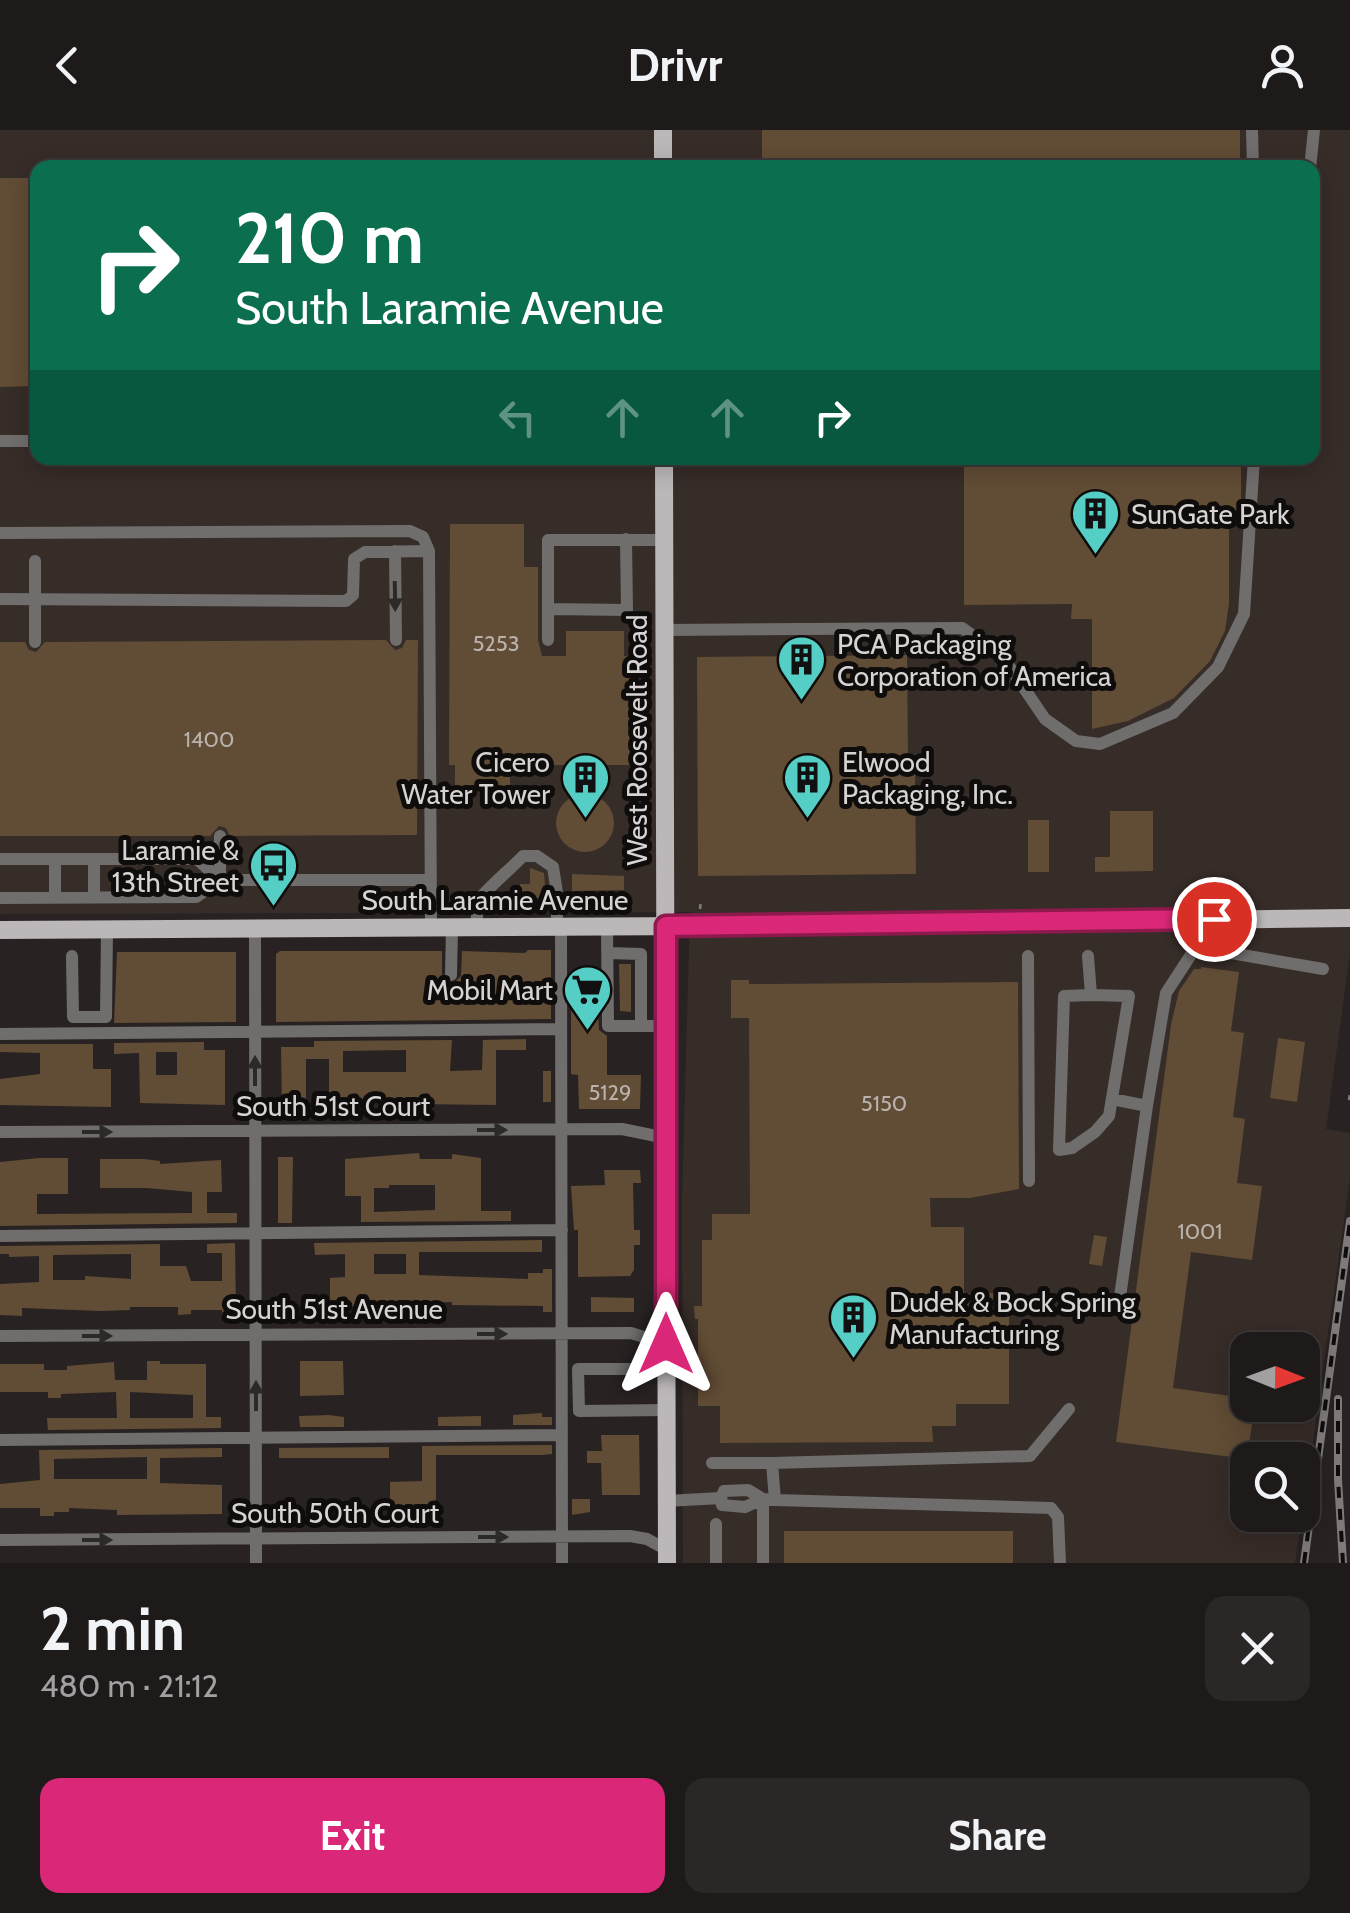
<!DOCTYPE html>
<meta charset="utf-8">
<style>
:root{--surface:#1e1a1a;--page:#2b2727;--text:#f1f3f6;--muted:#a1a1a2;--line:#3c3839;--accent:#db2777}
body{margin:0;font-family:Cabin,sans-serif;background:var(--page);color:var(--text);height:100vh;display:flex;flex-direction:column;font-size:38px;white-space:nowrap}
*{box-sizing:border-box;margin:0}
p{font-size:32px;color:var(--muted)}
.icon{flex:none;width:55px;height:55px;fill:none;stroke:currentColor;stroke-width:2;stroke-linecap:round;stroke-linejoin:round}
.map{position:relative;height:1433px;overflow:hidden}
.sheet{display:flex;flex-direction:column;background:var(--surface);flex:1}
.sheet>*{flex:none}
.hud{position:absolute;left:30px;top:30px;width:1290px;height:305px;border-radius:20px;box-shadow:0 5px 25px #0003,0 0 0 2px var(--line);background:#0b6e4f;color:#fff;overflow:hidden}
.needle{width:65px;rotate:91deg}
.buttons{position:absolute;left:1230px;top:1202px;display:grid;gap:20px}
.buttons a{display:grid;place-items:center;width:90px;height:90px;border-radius:20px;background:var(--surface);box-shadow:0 5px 25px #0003,0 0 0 2px var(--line);font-size:50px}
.pin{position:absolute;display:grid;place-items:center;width:85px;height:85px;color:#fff;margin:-42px;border:5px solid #fff;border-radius:50%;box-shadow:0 2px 10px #0007}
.me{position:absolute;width:110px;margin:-55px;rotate:0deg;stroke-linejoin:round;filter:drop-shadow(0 0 8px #0008)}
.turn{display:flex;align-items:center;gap:35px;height:210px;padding:0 40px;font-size:45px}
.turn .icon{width:130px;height:130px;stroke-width:2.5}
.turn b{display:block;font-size:70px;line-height:85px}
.lanes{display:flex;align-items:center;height:95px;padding:0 40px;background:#0003;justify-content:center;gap:50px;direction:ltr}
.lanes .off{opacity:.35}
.round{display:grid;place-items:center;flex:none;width:105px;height:105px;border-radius:20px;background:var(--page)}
.headline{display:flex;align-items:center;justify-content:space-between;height:170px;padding:0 40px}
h1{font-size:60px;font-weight:700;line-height:75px}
.action{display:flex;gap:20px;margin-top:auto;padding:20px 40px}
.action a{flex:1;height:115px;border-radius:20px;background:var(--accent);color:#fff;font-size:40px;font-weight:700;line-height:115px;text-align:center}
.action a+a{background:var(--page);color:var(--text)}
header{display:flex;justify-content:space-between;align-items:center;height:130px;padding:0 40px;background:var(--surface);font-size:45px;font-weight:700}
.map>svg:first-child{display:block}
.built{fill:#362c28;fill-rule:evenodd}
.building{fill:#614c35;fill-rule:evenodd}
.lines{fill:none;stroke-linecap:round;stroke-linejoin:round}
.path{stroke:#827e7d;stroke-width:2.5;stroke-dasharray:5 5;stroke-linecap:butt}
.minor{stroke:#706d6d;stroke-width:12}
.major{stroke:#bcb7b8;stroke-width:18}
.rail-casing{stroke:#7e7a79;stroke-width:8}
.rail{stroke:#0f0d0c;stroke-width:4;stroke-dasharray:11;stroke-linecap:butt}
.oneway{fill:#2c2a29}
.route-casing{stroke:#8e194d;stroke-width:25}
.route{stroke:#db2777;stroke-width:18}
.labels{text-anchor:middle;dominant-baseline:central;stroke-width:10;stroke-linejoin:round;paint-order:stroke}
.number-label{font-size:22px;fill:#b9b1ab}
.poi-label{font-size:28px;fill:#d6d3d2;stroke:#0f0d0c;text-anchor:start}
.street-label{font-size:28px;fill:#d6d3d2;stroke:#0f0d0c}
</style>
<header><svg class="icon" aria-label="back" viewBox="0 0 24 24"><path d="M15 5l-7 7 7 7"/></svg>Drivr<svg class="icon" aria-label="person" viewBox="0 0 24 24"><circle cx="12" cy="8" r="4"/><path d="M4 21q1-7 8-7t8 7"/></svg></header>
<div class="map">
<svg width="1350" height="1433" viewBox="0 0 1350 1433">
<rect width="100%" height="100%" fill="#282322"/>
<path class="built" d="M0,0H1350V823L1326,999L1350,1003V1048L1303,1381L1302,1330H1248V1385H1302L1295,1433H683L682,1069L690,782L0,784ZM38,38H1312V328H38ZM1248,1220H1302V1275H1248Z"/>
<path class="building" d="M762,0H1240V38H762Z
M0,48H38V256L0,257Z
M964,328H1241V381H1229V473L1225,501L1210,531L1174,568L1128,591L1092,599V489H1071L1072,474L964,475Z
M450,394H524V437H538V510L542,526H566V501H624V526H630V635H510V656H455V635H449Z
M386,510L395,520L402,518L406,510H418L417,705L230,706L226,698L219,696L210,706H0V512H25L29,520L36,522L45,512Z
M907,525L908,628H930V639H915L916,744L698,746L697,527Z
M556 693a29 29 0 1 1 58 0a29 29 0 1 1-58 0Z
M1110,681H1153V741L1095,742V727H1110Z
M1028,690H1049V742H1028Z
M530,738L544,743L546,768H520V754H530Z
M572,744L624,746V760L572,761Z
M528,820H551V889L276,892V824L280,821H442V849L452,855L461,846L462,821L525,823Z
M117,822H236V892L114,893Z
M619,834H631V882L620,881Z
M1201,837L1239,842L1231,901L1244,903L1233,987L1245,989L1237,1053L1262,1056L1252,1130L1191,1122L1173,1258L1245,1268L1243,1285L1253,1287L1247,1329L1116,1312L1171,895L1179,861L1194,839H1201Z
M571,842H589L588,879H598L599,900L607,906V945H641L640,979H579L578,945L571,944Z
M731,850H749V854L1018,852L1019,1059L970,1068H930L931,1097H964V1163H1009V1274H956V1296H932L933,1312L720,1313V1276H698V1189H695L694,1176H702V1110H712V1084H750L749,888H731Z
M1278,908L1305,912L1297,972L1270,968Z
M526,909V920H496V975L329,973V929H306V978L282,979L281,917H314V911L452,910L450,941L482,940L483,910ZM406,920V942H343V921Z
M204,912V920H225V975L140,973L139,923L114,924V913ZM156,922H177V945H156Z
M0,914H93V939H111V977L0,975V949L40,944V923L0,922Z
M543,941H551V972H543Z
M419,1023L420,1029H452V1024L481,1028V1081H511V1091L361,1092V1066H345V1029ZM389,1055H435V1080L374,1082V1058H389Z
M278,1027H293L292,1093H278Z
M39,1028H68V1064H37V1084L192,1083V1062L146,1058H100V1029H144L160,1031V1034L221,1030L222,1062H207V1083H237V1093L0,1096V1032Z
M604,1040H640L641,1053H633L634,1100H640V1115H634V1140L630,1146L578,1147V1100H574L571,1056L605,1055Z
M1094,1105L1107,1107L1102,1136L1089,1134Z
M542,1110V1122H419V1145L528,1149V1143H543V1139H552V1182H543V1176L452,1175V1172L420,1173L404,1175V1179L343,1176V1180H330V1148L345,1147V1124L315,1125L314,1113ZM374,1124H406V1144H374Z
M235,1113L236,1184L222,1185V1180H191V1184L178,1185V1177H130V1180L101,1181L22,1178V1186L0,1185V1154L39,1152V1126L9,1127V1124H0V1116L160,1114V1136H186L191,1151H222V1123H207V1114ZM131,1124V1149L85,1146V1150H53V1125Z
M591,1167L634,1168V1182H591Z
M147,1231H160V1234H206V1287H221V1298L48,1300L47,1288H117L116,1262L61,1264V1268H48V1262H0V1234H44V1240H67V1236L114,1232L115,1250H147ZM130,1262L193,1265V1288H130Z
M300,1231H343L344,1265L300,1266Z
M542,1283V1287H552V1295H513V1285Z
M329,1285L344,1287V1297H300L299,1286Z
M481,1286V1296H438V1287Z
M601,1305H639L640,1365H602L601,1333H587V1321H602Z
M552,1315V1324L542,1325H436V1379H390V1352L422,1351V1316Z
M389,1317V1328H279V1318Z
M222,1318V1327L160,1328V1353L222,1355V1384L117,1385V1380L69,1378V1382H54V1386H40V1378H0V1354L40,1350L39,1320ZM147,1327V1349H54V1329Z
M572,1369H590V1382L572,1385Z
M784,1401H1013V1433H784Z"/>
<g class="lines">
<path class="path" d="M700,779L701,770
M1349,970L1350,964"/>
<path class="minor" d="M1252,0L1253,38
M1310,38L1314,0
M0,311H38
M0,403L410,401L423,407L429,421
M395,421L396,510
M35,431V512
M0,469L346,471L353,465L354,429L365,422L429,421L431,797
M548,479L627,480L626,409
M664,500L962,498L1003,527L1045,589L1076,611L1100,614L1173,583L1218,537L1244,484L1254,328
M548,510V410H664
M0,729H197L220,750H431
M0,768L196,767L220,750V706
M55,768V729
M94,768V729
M477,797C477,789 476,778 479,770C482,763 514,736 523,726H537L553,737L557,763V797
M561,797L562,1433
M607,797L608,896H666
M255,798L256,1433
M608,823L641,824V896
M72,826L73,887H106L107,799
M1028,826L1029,1051
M1088,826L1091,865L1064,866L1059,1020L1072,1018L1095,1002L1109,986L1129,866L1091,865
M451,845L452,797
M0,904L561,899
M1112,969L1147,976L1118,1181
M1147,976L1166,863L1196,817L1323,839
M0,1002L622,999L666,1008
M0,1106L562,1100
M0,1206L631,1203L666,1214
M666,1280L579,1281L578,1239H666
M0,1310L562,1305
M712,1333H772L775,1370L763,1369L745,1377L722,1375L721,1368
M772,1333L1030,1326L1069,1279
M775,1370L1051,1378L1058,1387L1060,1433
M666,1371L721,1368L724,1361L748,1360L763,1369
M0,1410L630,1406L647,1409L667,1420
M716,1433V1394
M763,1433V1369"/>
<path class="major" d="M663,0V38
M664,328L667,1433
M0,800L698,796L1350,788"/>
<defs>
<path id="rail" d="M1338,1269V1349L1343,1433
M1304,1433L1350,1091"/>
</defs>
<use href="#rail" class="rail-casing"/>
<use href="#rail" class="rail"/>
</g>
<defs><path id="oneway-solid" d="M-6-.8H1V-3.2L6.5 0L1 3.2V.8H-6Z" transform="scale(2.5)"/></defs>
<g class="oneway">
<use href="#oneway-solid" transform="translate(395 466) rotate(89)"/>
<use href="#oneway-solid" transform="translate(255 941) rotate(-90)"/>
<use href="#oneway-solid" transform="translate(492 1000)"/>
<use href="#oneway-solid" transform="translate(97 1002)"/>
<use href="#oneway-solid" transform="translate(492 1204)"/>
<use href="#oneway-solid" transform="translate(97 1206)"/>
<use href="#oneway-solid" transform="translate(256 1266) rotate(-90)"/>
<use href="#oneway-solid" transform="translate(493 1407)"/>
<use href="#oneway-solid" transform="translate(97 1410)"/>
</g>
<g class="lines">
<defs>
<path id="route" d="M666,1214V796L1214,789"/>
</defs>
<use href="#route" class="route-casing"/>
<use href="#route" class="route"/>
</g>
<defs>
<symbol id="building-pin" viewBox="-11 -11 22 30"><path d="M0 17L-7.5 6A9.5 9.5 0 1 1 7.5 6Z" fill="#55cec5" stroke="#0f0d0c"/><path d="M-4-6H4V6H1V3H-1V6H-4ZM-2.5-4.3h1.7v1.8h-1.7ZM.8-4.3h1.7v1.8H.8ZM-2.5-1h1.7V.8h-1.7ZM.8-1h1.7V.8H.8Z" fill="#111"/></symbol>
<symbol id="bus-pin" viewBox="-11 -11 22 30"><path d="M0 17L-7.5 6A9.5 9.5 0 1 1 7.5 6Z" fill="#55cec5" stroke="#0f0d0c"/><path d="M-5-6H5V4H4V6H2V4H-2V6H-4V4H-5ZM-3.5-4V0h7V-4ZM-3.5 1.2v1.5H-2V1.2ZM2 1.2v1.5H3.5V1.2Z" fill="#111"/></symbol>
<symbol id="supermarket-pin" viewBox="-11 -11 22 30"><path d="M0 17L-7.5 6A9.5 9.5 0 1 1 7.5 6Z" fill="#55cec5" stroke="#0f0d0c"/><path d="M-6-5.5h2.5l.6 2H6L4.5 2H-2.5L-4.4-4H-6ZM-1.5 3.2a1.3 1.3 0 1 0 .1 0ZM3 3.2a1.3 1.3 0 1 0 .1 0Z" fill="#111"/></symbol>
</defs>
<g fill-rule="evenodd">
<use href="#building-pin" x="1068" y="356" width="55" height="75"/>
<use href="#building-pin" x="774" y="502" width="55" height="75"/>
<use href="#building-pin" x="558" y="620" width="55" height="75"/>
<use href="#building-pin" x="780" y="620" width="55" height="75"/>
<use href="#bus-pin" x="246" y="708" width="55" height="75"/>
<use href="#supermarket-pin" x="560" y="832" width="55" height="75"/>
<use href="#building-pin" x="826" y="1160" width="55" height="75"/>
</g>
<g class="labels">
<g class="number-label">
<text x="496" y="513">5253</text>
<text x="209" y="609">1400</text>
<text x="610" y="962">5129</text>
<text x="884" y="973">5150</text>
<text x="1200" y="1101">1001</text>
</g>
<g class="poi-label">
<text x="1131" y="384">SunGate Park</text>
<text x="837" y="514">PCA Packaging<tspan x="837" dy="32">Corporation of America</tspan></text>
<text x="550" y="632" text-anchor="end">Cicero<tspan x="550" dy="32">Water Tower</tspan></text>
<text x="842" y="632">Elwood<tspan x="842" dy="32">Packaging, Inc.</tspan></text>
<text x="239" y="720" text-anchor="end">Laramie &amp;<tspan x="239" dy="32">13th Street</tspan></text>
<text x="553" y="860" text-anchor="end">Mobil Mart</text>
<text x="889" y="1172">Dudek &amp; Bock Spring<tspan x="889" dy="32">Manufacturing</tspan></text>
</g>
<g class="street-label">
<text transform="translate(637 610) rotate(-90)">West Roosevelt Road</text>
<text x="495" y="770">South Laramie Avenue</text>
<text x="333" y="976">South 51st Court</text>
<text x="334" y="1179">South 51st Avenue</text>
<text x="335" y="1383">South 50th Court</text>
</g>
</g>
</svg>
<div class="buttons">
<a><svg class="needle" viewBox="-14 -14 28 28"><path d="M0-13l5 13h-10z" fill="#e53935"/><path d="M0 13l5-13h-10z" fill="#a1a1a2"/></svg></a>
<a><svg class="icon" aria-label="search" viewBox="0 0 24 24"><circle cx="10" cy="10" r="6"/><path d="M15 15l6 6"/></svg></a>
</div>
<div class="pin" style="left:1214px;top:789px;background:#d93025"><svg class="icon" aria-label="arrive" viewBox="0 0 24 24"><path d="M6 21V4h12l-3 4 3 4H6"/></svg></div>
<svg class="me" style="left:666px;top:1214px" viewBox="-20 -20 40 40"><path d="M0-17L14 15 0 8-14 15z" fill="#db2777" stroke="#fff" stroke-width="4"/></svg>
<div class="hud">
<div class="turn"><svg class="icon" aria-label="right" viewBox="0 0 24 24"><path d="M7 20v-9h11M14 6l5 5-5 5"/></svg><div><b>210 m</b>South Laramie Avenue</div></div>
<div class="lanes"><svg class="icon off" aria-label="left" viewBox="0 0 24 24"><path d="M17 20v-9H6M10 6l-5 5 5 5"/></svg><svg class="icon off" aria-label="ahead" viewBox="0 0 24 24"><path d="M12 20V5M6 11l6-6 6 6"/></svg><svg class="icon off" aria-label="ahead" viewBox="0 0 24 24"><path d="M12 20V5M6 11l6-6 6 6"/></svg><svg class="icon" aria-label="right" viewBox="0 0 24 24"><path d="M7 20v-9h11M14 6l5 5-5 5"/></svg></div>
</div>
</div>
<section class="sheet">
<div class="headline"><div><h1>2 min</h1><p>480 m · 21:12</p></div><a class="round"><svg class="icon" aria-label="close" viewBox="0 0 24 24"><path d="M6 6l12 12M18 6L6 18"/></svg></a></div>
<div class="action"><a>Exit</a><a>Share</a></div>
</section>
